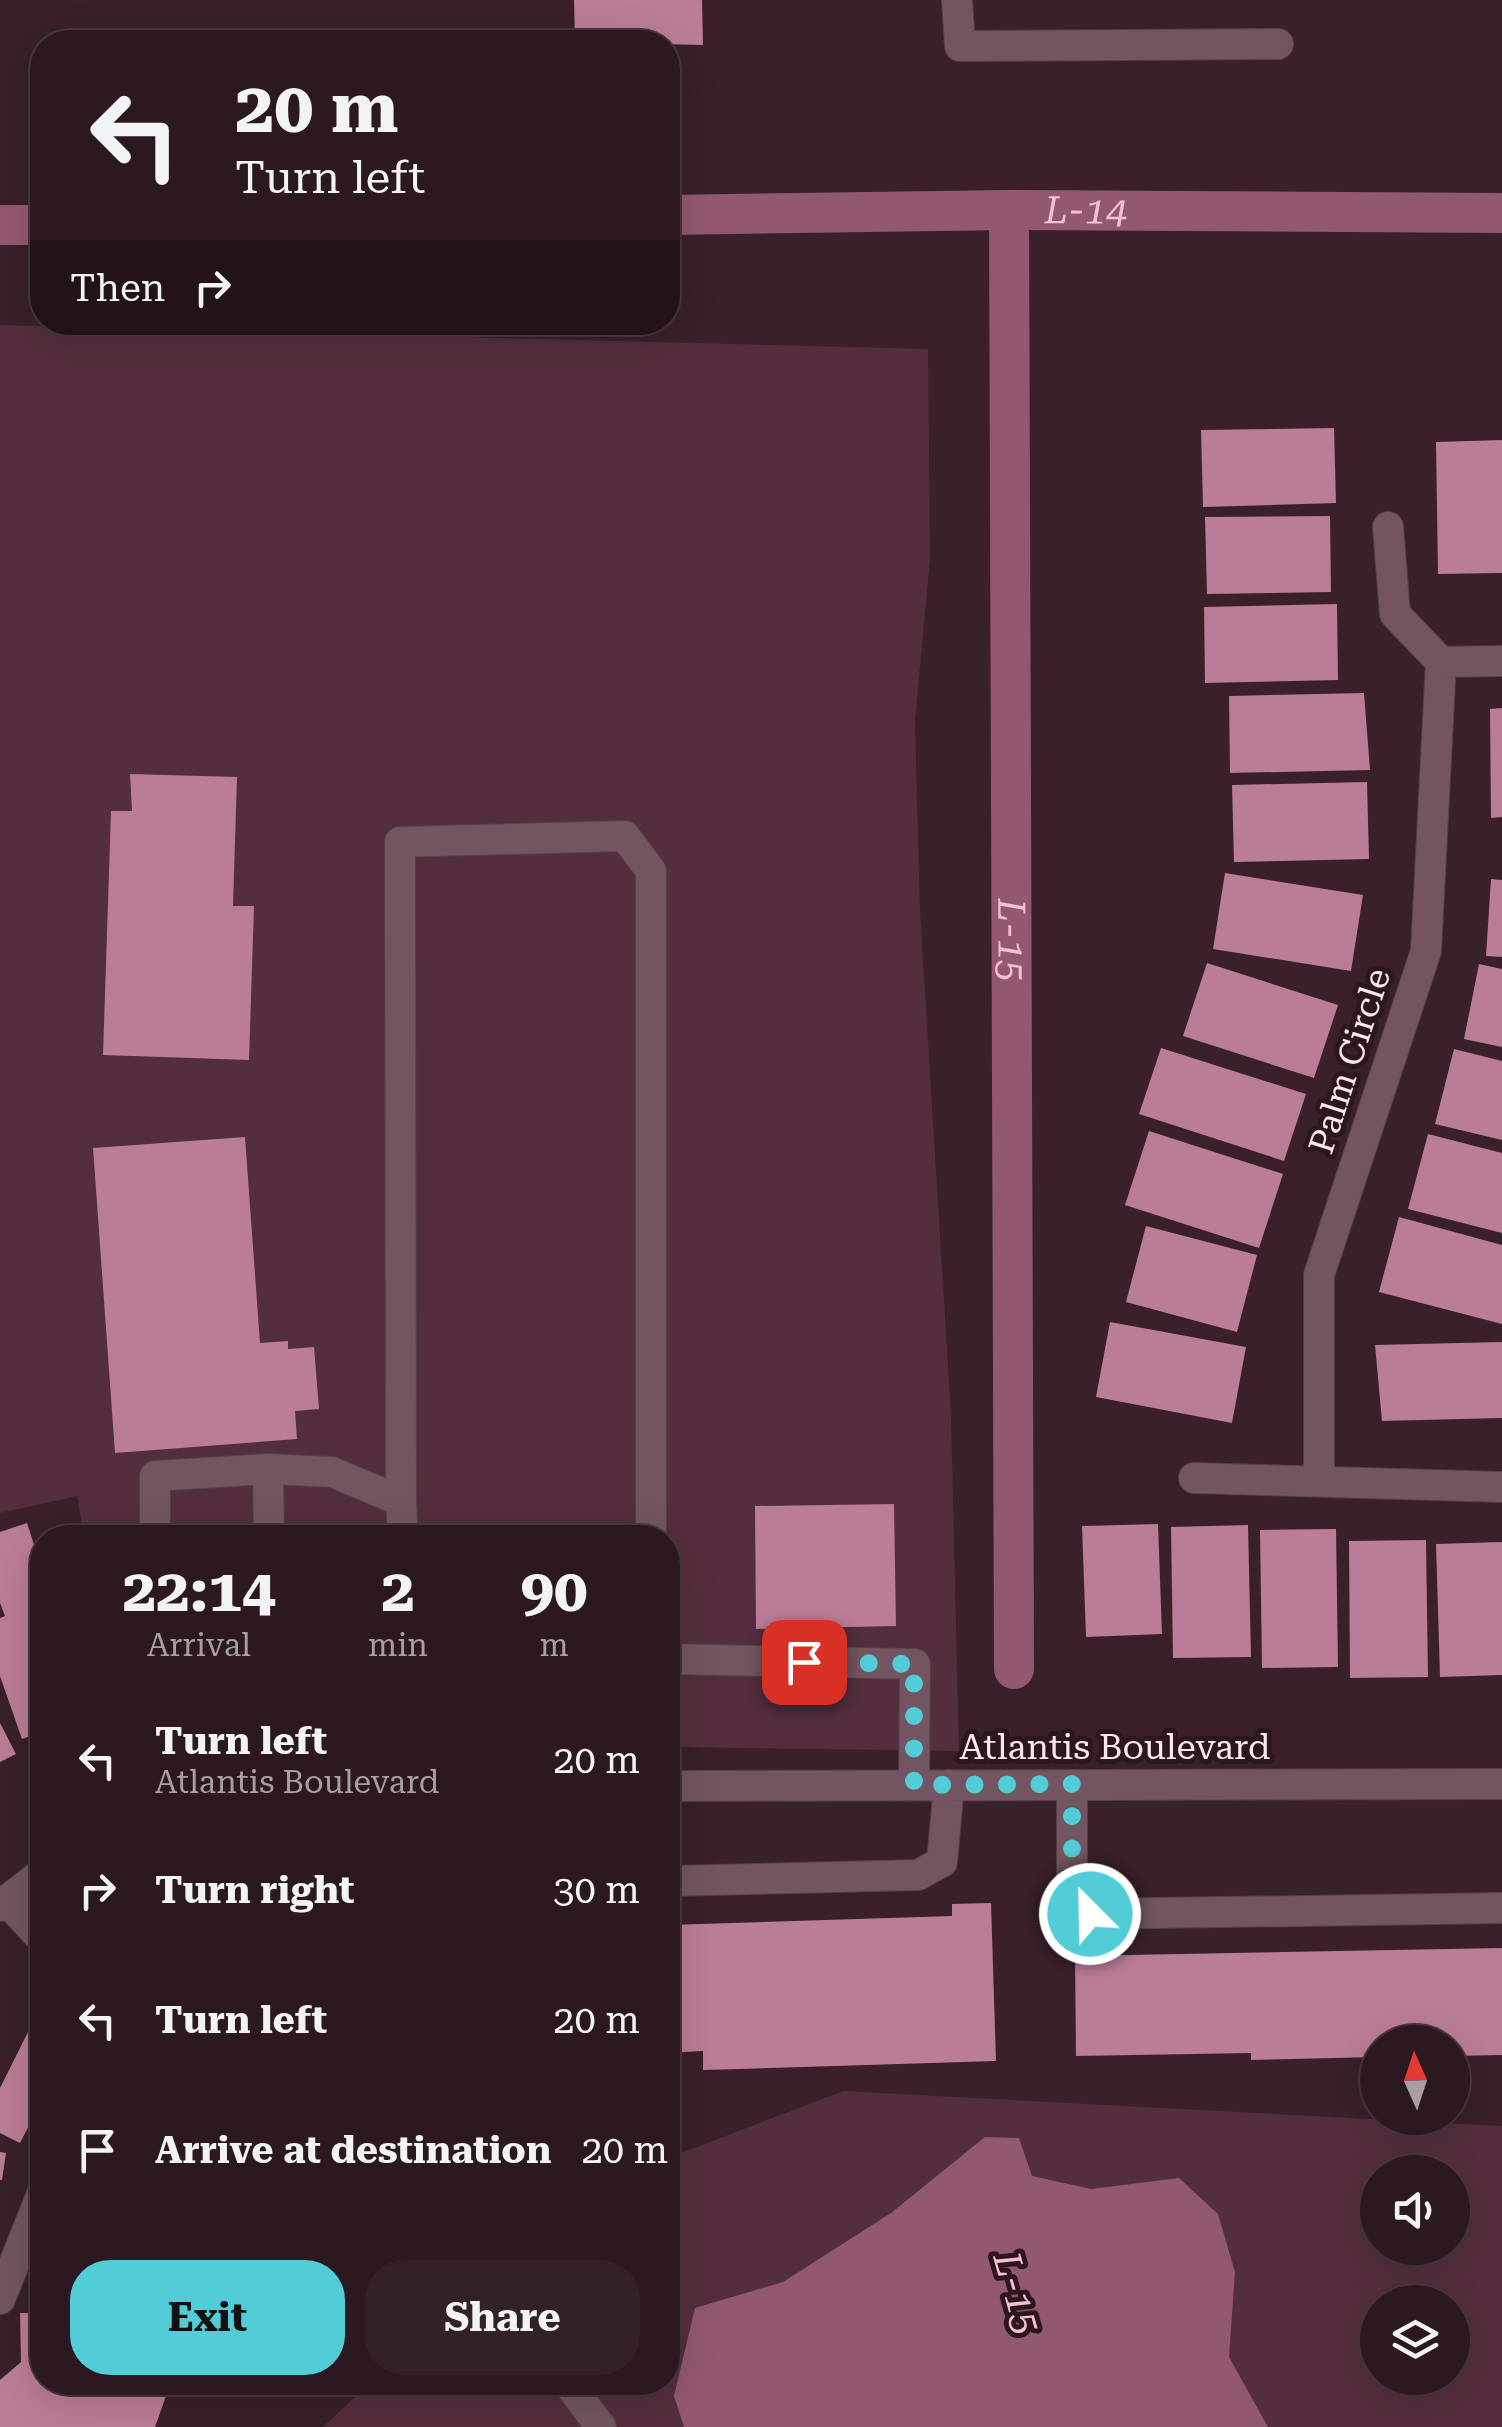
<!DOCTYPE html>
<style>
:root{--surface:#2b1820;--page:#332129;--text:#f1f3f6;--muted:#a6a0a5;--line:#47373e;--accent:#52ccd6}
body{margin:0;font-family:"Roboto Serif",serif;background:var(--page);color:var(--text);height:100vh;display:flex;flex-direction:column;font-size:38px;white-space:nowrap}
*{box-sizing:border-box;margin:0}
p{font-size:32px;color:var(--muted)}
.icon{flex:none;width:55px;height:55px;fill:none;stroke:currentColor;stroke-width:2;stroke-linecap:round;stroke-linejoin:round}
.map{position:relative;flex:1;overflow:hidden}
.drawer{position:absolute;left:30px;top:1525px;width:650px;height:870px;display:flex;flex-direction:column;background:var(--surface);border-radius:40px;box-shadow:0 10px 40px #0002,0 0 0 2px var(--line)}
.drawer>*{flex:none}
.top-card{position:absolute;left:30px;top:30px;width:650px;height:305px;border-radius:40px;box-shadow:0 10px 40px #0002,0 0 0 2px var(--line);background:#2b1820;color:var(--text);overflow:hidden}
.needle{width:65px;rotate:357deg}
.tools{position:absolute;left:1360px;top:2025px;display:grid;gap:20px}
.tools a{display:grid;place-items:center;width:110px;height:110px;border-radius:50%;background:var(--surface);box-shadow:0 10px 40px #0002,0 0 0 2px var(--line);font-size:50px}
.pin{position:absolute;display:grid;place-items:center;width:85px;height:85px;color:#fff;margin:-42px;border-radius:20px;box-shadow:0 5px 15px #0006}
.me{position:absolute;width:110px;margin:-55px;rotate:337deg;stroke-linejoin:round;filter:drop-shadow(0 0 8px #0008)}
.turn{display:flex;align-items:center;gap:35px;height:210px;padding:0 40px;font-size:45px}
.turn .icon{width:130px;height:130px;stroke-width:2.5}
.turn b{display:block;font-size:70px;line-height:85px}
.then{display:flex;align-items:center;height:95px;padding:0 40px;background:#0003;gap:20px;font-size:38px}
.eta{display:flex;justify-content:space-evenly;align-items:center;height:170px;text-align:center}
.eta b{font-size:60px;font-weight:700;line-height:70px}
.button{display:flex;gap:20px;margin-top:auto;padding:20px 40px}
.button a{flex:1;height:115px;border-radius:40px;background:var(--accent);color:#111;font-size:40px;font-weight:700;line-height:115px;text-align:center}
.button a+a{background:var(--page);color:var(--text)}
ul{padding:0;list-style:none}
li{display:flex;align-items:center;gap:30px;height:130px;padding:0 40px}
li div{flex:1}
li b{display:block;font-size:38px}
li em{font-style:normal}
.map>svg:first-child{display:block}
.green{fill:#532e3e;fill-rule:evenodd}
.water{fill:#935871}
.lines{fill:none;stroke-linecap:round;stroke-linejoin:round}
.canal{stroke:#935871;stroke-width:40}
.building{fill:#ba7c96}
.minor-casing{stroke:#543f48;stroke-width:32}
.minor{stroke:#725560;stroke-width:30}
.route{stroke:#52ccd6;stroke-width:18;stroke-dasharray:0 32.4}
.labels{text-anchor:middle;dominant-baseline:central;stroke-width:10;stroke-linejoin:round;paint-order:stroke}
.street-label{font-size:35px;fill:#fae8ef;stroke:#2e1621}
.water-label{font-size:38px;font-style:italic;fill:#f5bed3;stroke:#2e1621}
</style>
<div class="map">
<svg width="1502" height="2427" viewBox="0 0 1502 2427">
<rect width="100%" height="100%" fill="#39202a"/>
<path class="green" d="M0,325L928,349L930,559L915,721L920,910L951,1414L959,1751L668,1747V1538H84L77,1496L0,1513Z
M843,2091L1502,2126V2427H323L370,2383L668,2382V2158ZM1378,2172H1452V2248H1378ZM1378,2302H1452V2378H1378Z"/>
<path class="water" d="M985,2137L1019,2138L1032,2176L1091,2189L1179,2178L1218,2214L1235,2272L1229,2357L1268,2427H684L674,2396L695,2308L783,2282L891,2213Z"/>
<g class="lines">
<g class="canal">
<path id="s1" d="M1009,210L1014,1669"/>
<path id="s2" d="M668,215L1009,210L1502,213"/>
<path d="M0,225H42"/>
</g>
</g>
<path class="building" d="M574,0H702L703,45L575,42Z
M1334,428L1336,503L1203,507L1201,430Z
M1502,440V573L1438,574L1436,442Z
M1330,516L1331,592L1207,594L1205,517Z
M1337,604L1338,680L1205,683L1204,607Z
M1364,693L1370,770L1230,773L1229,696Z
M1502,708V817L1491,818L1490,709Z
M130,774L237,777L233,906H254L249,1060L103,1055L111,811H132Z
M1367,782L1369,859L1234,862L1232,785Z
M1225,873L1363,895L1351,971L1213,949Z
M1491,879L1502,880V957L1486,956Z
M1207,963L1338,1005L1314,1078L1183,1036Z
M1479,964L1502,969V1047L1464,1039Z
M1161,1048L1306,1094L1284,1161L1139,1114Z
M1454,1049L1502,1061V1140L1435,1124Z
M1149,1131L1283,1174L1259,1248L1125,1205Z
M1428,1134L1502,1153V1233L1408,1209Z
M245,1137L260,1343L288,1341V1349L314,1347L319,1409L295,1411L297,1439L115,1453L93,1148Z
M1399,1217L1502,1245V1324L1379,1292Z
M1146,1226L1257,1255L1237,1332L1126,1302Z
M1110,1322L1246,1347L1232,1423L1096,1397Z
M1502,1342V1418L1382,1421L1375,1345Z
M894,1504L896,1626L756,1629L755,1506Z
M27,1523L42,1569V1732L22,1739L0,1676V1618L5,1616L0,1603V1532Z
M1158,1524L1162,1634L1086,1637L1082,1526Z
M1248,1525L1251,1657L1173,1658L1171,1527Z
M1336,1529L1338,1667L1262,1668L1260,1530Z
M1426,1540L1428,1677L1350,1678L1349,1541Z
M1502,1542V1675L1440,1677L1436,1544Z
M0,1723L16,1754L0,1762Z
M991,1903L996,2061L703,2070V2051L668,2053V1925L952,1916V1904Z
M1502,1948V2055L1452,2056V2042H1378V2057L1251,2060V2053L1076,2056L1075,1956Z
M42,2004V2100L20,2143L0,2133V2088Z
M0,2152L6,2153L2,2180H0Z
M42,2250V2280L32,2277Z
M20,2313H42V2382H171L155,2427H0V2380L21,2362Z"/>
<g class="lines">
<defs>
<path id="minor" d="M957,0L960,46L1278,44
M1388,527L1395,614L1441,662L1502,661
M268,1469L332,1472L401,1501L403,1538
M1194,1478L1502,1487
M1319,1479V1275L1426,951L1441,662
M401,1501L400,842L625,836L651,871V1538
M155,1538V1476L268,1469L269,1538
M668,1659L915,1664L914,1785
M1072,1785V1894L1090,1914L1502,1908
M668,1786L1502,1784
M668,1881L918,1875L942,1862L949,1785
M6,1900L42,1939
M0,1906L42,1873
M0,2299L42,2194
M567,2382L601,2427"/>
</defs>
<use href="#minor" class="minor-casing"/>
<use href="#minor" class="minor"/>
</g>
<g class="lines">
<path class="route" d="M804,1662L914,1664V1785L1072,1784V1894L1090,1914"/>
</g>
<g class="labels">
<g class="street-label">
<text transform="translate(1350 1061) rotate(-72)">Palm Circle</text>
<text x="1115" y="1747">Atlantis Boulevard</text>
</g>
<g class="water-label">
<text stroke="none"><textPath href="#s2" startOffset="418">L-14</textPath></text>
<text stroke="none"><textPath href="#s1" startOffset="730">L-15</textPath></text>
<text transform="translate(1017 2293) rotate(74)">L-15</text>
</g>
</g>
</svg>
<div class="tools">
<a><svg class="needle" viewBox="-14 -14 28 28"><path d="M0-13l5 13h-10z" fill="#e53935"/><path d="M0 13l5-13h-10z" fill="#a6a0a5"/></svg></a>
<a><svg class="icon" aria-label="sound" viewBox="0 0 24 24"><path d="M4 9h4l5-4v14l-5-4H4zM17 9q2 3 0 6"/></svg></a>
<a><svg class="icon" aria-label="layers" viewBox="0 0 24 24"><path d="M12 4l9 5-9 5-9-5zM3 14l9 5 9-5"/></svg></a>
</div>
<div class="pin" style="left:804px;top:1662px;background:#d93025"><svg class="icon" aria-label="arrive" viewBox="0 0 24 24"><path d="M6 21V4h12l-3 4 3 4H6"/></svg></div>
<svg class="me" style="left:1090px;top:1914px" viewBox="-20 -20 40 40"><circle r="17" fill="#52ccd6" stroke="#fff" stroke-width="3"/><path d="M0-11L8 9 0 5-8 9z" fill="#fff"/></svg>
<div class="top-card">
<div class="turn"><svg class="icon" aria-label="left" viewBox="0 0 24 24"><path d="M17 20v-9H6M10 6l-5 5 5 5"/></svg><div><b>20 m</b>Turn left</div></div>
<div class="then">Then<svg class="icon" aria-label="right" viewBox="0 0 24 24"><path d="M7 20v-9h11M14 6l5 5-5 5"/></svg></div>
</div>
<section class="drawer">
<div class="eta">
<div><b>22:14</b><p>Arrival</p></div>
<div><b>2</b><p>min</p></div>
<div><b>90</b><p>m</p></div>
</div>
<ul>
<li><svg class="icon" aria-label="left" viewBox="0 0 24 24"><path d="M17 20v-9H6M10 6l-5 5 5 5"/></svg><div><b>Turn left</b><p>Atlantis Boulevard</p></div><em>20 m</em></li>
<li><svg class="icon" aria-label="right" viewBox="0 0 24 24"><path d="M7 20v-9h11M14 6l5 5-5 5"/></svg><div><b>Turn right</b></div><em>30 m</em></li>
<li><svg class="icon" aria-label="left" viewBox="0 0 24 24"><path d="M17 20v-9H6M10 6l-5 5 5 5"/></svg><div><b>Turn left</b></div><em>20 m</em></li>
<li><svg class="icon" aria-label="arrive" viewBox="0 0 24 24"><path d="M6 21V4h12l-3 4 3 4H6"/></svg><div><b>Arrive at destination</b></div><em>20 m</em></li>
</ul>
<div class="button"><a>Exit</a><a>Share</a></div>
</section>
</div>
